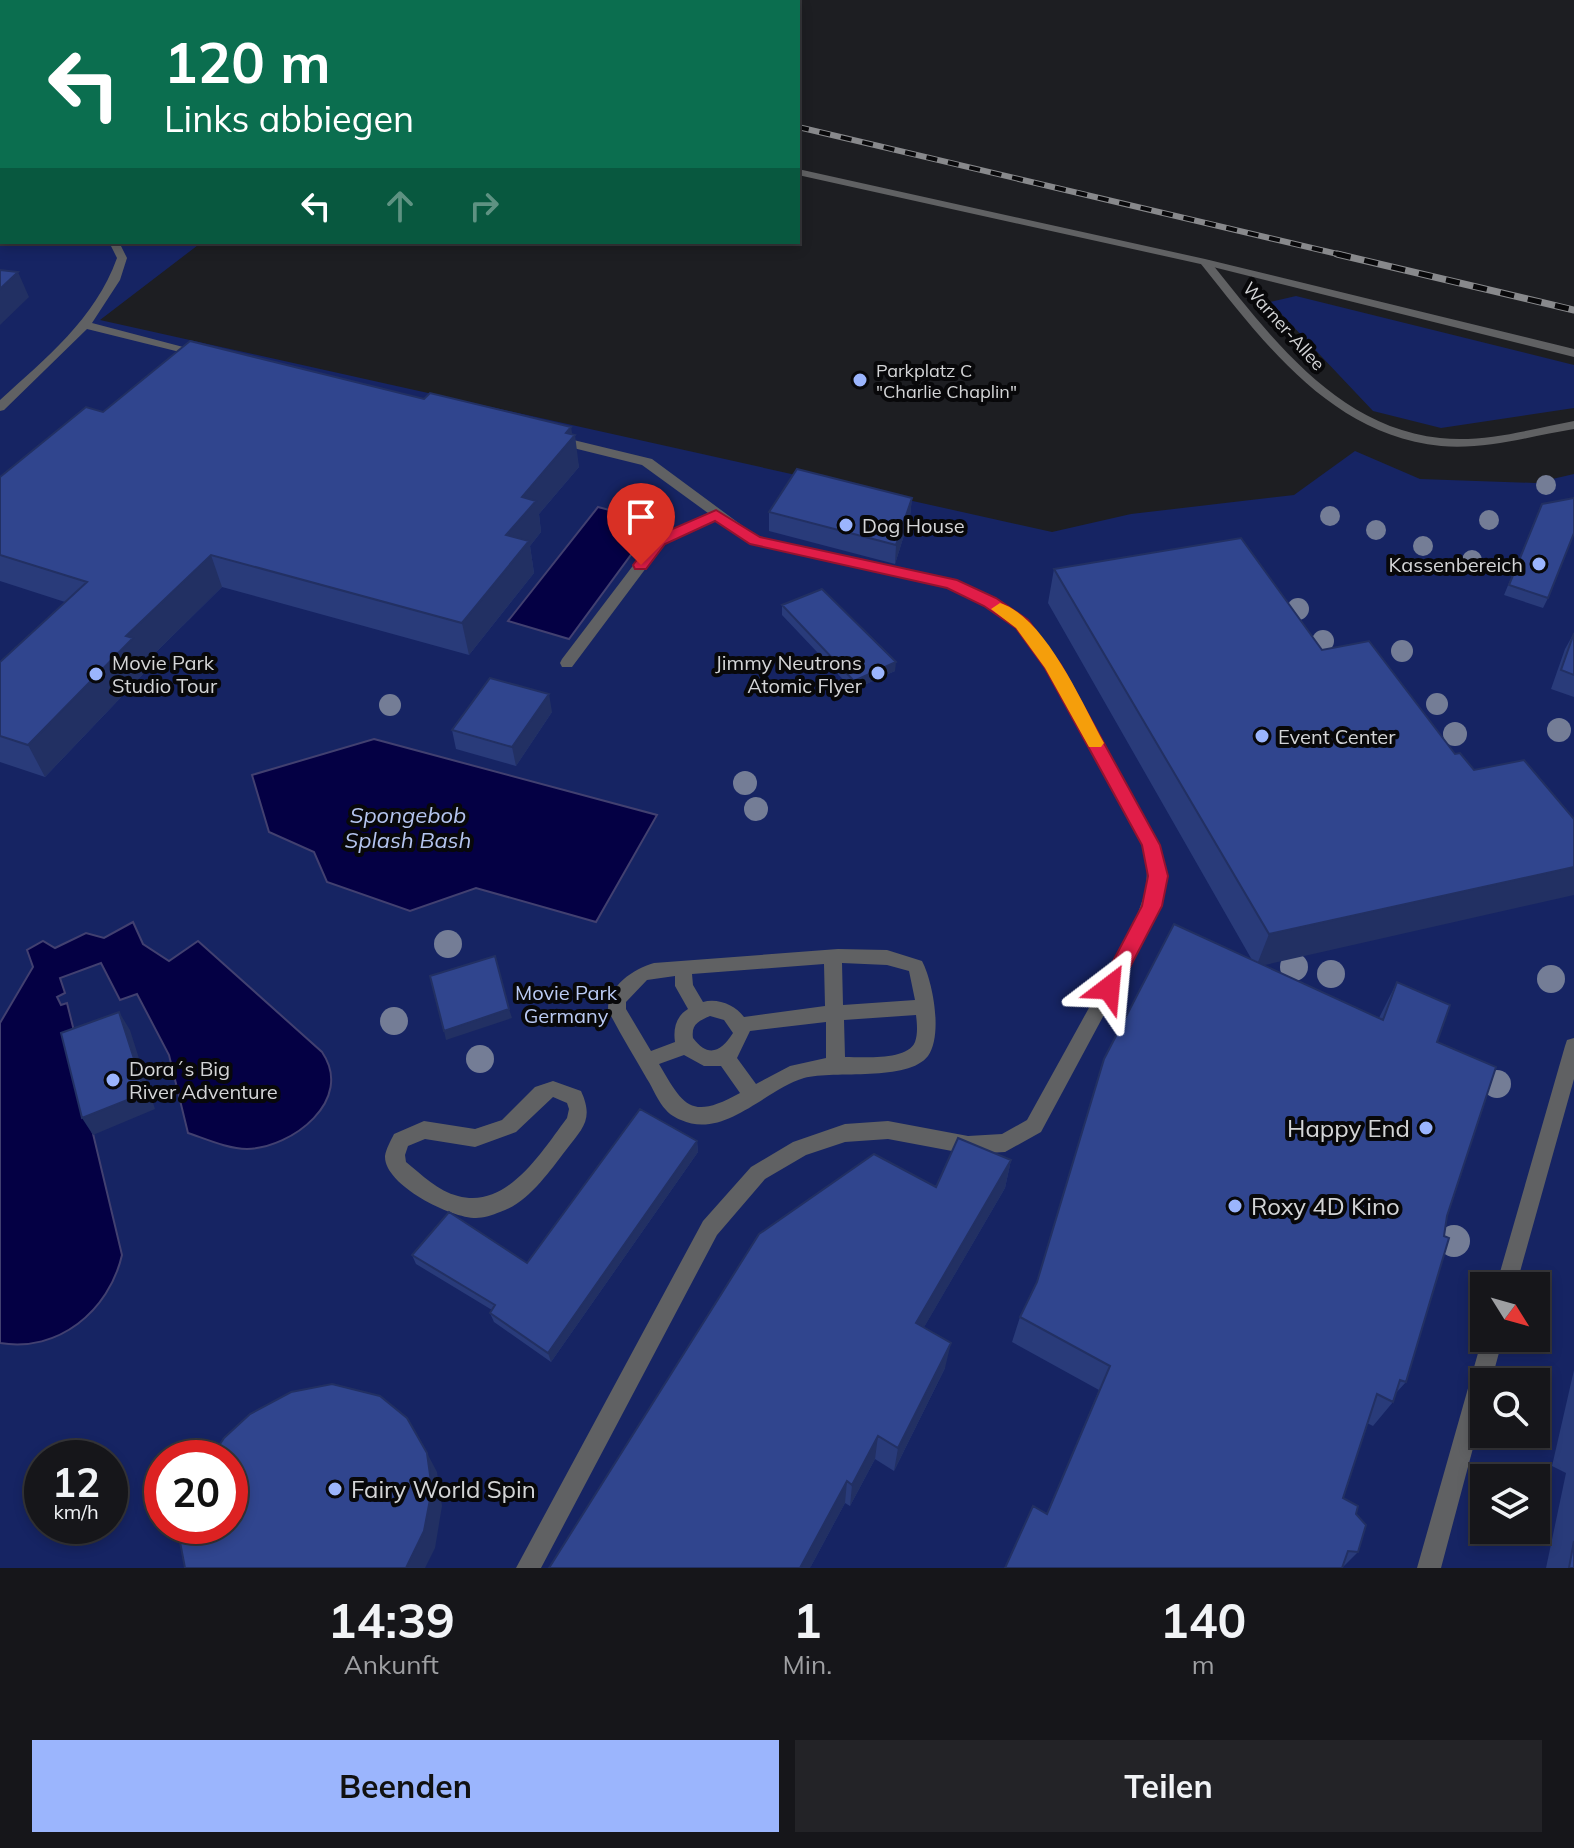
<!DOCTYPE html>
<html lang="de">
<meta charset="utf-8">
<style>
:root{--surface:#16161a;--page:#232327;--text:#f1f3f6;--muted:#9e9fa2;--line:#353539;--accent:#9bb5fd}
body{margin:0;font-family:Mulish,sans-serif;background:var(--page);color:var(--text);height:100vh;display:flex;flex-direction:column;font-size:30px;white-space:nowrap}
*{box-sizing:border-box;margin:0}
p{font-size:26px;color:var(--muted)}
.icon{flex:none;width:44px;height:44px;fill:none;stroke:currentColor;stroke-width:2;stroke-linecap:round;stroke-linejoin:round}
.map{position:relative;height:1568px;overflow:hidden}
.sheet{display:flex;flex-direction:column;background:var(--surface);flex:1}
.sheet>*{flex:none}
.hud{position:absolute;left:0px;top:0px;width:800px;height:244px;box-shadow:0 4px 12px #0003,0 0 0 2px var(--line);background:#0b6e4f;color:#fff;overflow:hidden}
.needle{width:52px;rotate:127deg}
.controls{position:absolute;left:1470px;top:1272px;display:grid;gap:16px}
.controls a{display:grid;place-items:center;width:80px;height:80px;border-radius:0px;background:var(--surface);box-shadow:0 4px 12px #0003,0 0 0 2px var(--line);font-size:40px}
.speed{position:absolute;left:24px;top:1440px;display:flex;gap:16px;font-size:40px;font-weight:700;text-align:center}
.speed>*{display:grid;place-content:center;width:104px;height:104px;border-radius:50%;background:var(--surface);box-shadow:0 4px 12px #0003,0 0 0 2px var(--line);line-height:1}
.speed small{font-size:20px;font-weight:400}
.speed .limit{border:12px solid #d22;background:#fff;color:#111}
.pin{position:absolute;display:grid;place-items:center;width:68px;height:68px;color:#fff;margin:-82px -34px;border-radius:50% 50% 50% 0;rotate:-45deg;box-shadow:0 0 8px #0007}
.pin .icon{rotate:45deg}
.me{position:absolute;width:88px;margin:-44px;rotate:29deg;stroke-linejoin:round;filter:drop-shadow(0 0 6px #0008)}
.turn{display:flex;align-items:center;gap:28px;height:168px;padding:0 32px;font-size:36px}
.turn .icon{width:104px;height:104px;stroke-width:2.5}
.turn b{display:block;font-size:56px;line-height:68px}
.lanes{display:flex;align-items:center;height:76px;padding:0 32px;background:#0003;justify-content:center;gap:40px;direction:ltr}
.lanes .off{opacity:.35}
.eta{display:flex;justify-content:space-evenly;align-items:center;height:136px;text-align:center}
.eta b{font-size:48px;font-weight:700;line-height:56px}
.button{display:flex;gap:16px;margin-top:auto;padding:16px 32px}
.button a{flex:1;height:92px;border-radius:0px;background:var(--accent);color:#111;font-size:32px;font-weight:700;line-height:92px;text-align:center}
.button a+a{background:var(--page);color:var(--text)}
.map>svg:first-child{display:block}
.green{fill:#162463;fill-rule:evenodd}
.water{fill:#040044;stroke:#424070;stroke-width:2}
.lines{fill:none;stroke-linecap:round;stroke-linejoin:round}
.service{fill:#606163;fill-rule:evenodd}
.minor{fill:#606163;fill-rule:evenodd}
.tertiary{fill:#606163;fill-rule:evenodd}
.rail-far1-casing{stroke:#88898c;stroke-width:6}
.rail-casing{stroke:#88898c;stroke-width:7}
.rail-far1{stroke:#08080a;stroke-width:4;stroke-dasharray:11;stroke-linecap:butt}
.rail{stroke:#08080a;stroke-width:5;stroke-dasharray:14;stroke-linecap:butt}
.tree{fill:#747d96}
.wall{fill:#293b7a}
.shaded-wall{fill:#223063}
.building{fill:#30458e;stroke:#223063;stroke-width:2}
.route{fill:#e11d48;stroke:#92132f;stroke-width:2}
.slow{fill:#f59e0b}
.poi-dot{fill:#9bb5fd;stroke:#08080a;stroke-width:3}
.labels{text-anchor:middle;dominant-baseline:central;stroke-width:8;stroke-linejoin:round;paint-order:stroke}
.far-street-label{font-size:18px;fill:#d4d5d7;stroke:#08080a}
.far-poi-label{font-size:18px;fill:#d4d5d7;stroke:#08080a;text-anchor:start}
.poi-label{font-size:20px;fill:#d4d5d7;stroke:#08080a;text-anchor:start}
.park-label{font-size:20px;fill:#bbcbf5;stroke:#08080a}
.water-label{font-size:22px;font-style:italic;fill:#b4c4ee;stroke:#08080a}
.near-poi-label{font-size:24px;fill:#d4d5d7;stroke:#08080a;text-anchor:start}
</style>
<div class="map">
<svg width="1574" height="1568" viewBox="0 0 1574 1568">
<rect width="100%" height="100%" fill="#1d1e22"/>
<path class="green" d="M0,179L2,242H202L100,320L1052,532L1131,514L1294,495L1355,451L1420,479L1535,483L1574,474V1568H0ZM1484,1286H1536V1338H1484ZM1484,1382H1536V1434H1484ZM42,1458H110V1526H42ZM162,1458H230V1526H162ZM1484,1478H1536V1530H1484Z
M1296,296L1574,365V408L1441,428L1373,411L1270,302Z"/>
<path class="water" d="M598,507L655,522L569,639L508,621Z
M374,739L657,815L596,922L476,888L410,911L327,882L314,852L269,832L252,775Z
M133,922L143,944L169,961L198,941L322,1052C355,1100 292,1148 247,1149C228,1149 206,1139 188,1133L169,1055L137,994L120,1000L101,963L60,978L65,993L57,997L61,1005L67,1003L75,1035L73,1050L122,1255C109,1311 58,1353 0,1343V1023L33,967L27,950L43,941L55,948L86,933L104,938Z"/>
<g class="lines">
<path class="service" d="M0,200H2V206H0Z
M109,242H119L127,258L120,280L92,323L206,353L200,357L87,329L4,410L0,411V400C46,358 95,319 117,258Z
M557,436L652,459L759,538L956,581L995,599L1027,621L1059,665L1159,845L1164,870L1163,890L1148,933L1041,1132L1005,1152L968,1154L888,1139L845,1142L806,1155L765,1179L717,1235L541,1568H516L703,1221L751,1167L793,1142L845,1124L888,1121L968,1136L1002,1134L1027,1120L1132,930L1146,890L1147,870L1143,845L1046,667L1017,627L985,605L947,588L750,544L716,519L664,544L572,667H562L560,663L562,659L654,538L708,513L642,465L553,443V437Z
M1574,1038V1079L1516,1286H1496L1565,1046L1567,1040Z
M1484,1332V1338H1503L1491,1382H1484V1407L1441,1568H1417Z"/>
<path class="minor" d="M0,28H2V34H0Z
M1201,260H1209C1270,336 1336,427 1440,438C1485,443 1531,429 1574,421V429C1531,436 1485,450 1441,446C1331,435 1265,344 1201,264Z
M838,949L887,950L922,961C933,982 943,1035 928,1056C908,1082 835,1070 804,1078C766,1089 724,1140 681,1120C676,1118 669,1114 666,1110C658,1102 653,1088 647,1079C634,1056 620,1034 608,1010C608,986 633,969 654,963ZM842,963L887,965L909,971L915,1000L843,1005ZM824,964L825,1006L744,1017C735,1005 718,998 703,1002L693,985L692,974ZM675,976V986L688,1009C676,1016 673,1029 675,1042L651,1051L626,1009V1002L647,980ZM916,1015C917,1023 918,1034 915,1042C907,1061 862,1057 845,1057L844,1020ZM710,1016L724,1020L733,1033C721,1052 708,1058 693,1038C691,1024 699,1021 710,1016ZM826,1022V1058L790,1066L756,1084L737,1058L750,1031ZM684,1055L704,1066H721L740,1093C691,1120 684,1107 659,1064Z
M553,1081L581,1091C594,1119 583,1128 566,1150C549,1172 528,1203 500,1212C493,1215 483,1218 476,1218C451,1218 384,1185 385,1156C386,1149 391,1140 394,1134L424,1121L475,1129L502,1120L535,1087ZM553,1097L567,1103L569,1109L567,1118C542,1151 507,1210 458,1196C438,1191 422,1175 406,1162L405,1155L408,1146L425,1139L475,1147L516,1132Z"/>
<path class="tertiary" d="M165,0H174L175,2H166Z
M798,169L1205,259L1574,349V357L1205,265L798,175Z"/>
<defs>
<path id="rail-far1" d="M250,0L259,2
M288,0L297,2
M798,127L1346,256"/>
<path id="rail" d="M1337,254L1574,310"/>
</defs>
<use href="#rail-far1" class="rail-far1-casing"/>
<use href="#rail" class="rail-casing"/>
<use href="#rail-far1" class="rail-far1"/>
<use href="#rail" class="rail"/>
</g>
<g class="tree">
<circle cx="1546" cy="485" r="10"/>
<circle cx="1330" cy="516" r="10"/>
<circle cx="1489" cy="520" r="10"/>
<circle cx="1376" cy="530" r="10"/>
<circle cx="1423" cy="546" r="10"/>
<circle cx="1472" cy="560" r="10"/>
<circle cx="1298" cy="609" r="11"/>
<circle cx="1323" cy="641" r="11"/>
<circle cx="1402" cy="651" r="11"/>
<circle cx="1437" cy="704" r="11"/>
<circle cx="390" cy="705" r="11"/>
<circle cx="1559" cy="730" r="12"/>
<circle cx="1455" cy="734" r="12"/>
<circle cx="745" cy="783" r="12"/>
<circle cx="756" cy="809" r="12"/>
<circle cx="448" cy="944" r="14"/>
<circle cx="1294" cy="967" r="14"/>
<circle cx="1331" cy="974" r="14"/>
<circle cx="1551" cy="979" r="14"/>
<circle cx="394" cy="1021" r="14"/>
<circle cx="480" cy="1059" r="14"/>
<circle cx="1497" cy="1084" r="14"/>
<circle cx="1454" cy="1241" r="16"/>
</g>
<path class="wall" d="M103,412L572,435L579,467L539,514L541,532L530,546L534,573L469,655L222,587L145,663L147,670L45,777L0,762V662L65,602L0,581V477Z
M912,498L910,516L895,564L769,531V512Z
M1538,513L1548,598L1543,608L1504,595Z
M1054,569L1322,650L1264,965L1379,1018L1397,982L1437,1042L1447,1216L1406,1382L1395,1394L1393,1402L1373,1426L1367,1423L1343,1498L1356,1514L1358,1552L1342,1568L1047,1514L1099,1390L1012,1342L1020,1317L1252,960L1048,603Z
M782,605L895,671L853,690L782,615Z
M1574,633V697L1551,689L1565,649Z
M552,712L516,766L456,749L452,730Z
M697,1141L698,1152L551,1362L494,1322L490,1313L492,1310L416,1264L412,1255L527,1263Z
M1011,1160L1005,1188L924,1327L945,1368L894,1471L875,1459L850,1506L845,1503L810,1568L936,1187Z
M1574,1370V1568H1546L1566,1473L1552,1466Z"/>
<path class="shaded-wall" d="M18,272L29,297L0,325V289Z
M571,427L573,438L575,435L579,467L539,514L541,532L530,546L534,573L469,655L462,623L522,497Z
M912,498L910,516L895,564L896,545Z
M211,555L222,587L145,663L147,670L45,777L28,745L126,636Z
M896,662L895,671L853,690L854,681Z
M549,694L552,712L516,766L512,747Z
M1574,867V895L1256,967L1269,934Z
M509,1009L512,1018L446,1040L444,1031Z
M119,1012L130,1030L155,1109L93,1135L82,1118Z
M697,1141L698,1152L551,1362L548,1353Z
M1011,1160L1005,1188L912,1348L916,1323Z
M951,1343L945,1368L894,1471L898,1448Z
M878,1436L875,1459L850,1506L852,1485Z
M427,1453L437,1472L442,1506L435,1548L425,1568H406Z
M847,1481L845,1503L810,1568H800Z"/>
<path class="building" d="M0,270L18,272L0,289Z
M190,341L424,399L430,393L571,427L566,433L575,435L522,497L536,501L506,535L529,541L462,623L211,555L126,636L133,638L28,745L0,736V662L87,582L0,555V477L86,407L103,412Z
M797,469L912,498L896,545L769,512Z
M1574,498V533L1548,598L1509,585L1542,504Z
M1241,538L1322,650L1369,641L1455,754L1460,753L1474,770L1524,760L1574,819V867L1269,934L1054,569Z
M822,589L896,662L854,681L782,605Z
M1574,633V675L1561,670Z
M490,678L549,694L512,747L452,730Z
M1174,924L1383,1020L1397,982L1450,1005L1437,1042L1496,1067L1447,1216L1444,1236L1449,1238L1406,1382L1400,1380L1393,1402L1377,1394L1343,1498L1358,1506L1356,1514L1366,1525L1358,1552L1348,1551L1342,1568H1005L1033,1506L1047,1514L1110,1366L1020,1317L1037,1282L1104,1059Z
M495,956L509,1009L444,1031L430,976Z
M119,1012L145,1093L82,1118L61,1033Z
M640,1109L697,1141L548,1353L490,1313L495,1305L412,1255L449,1212L527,1263Z
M958,1138L1011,1160L916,1323L951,1343L898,1448L878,1436L852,1485L847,1481L800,1568H549L759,1234L874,1154L936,1187Z
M332,1384L380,1396L407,1418L427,1453L432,1489L424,1531L406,1568H185L180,1542L184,1526H230V1458H211L224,1438L250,1414L291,1392Z
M1574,1541V1568H1569Z"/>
<path class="route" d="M716,510L760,537L957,580L996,598L1028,620L1061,665L1160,845L1168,876L1162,906L1116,994L1109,997L1102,994L1099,988L1142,906L1148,876L1142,845L1045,668L1016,628L984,606L947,588L750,544L715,521L665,544L646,569H635L633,565L654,537Z"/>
<path class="slow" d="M1000,603C1045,617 1082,703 1104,743L1101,747H1089L1045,668L1016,628L991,609Z"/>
<g class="poi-dot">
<circle cx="860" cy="380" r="8"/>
<circle cx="846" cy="525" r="8"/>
<circle cx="1539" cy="564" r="8"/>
<circle cx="878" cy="673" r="8"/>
<circle cx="96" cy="674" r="8"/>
<circle cx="1262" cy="736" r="8"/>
<circle cx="113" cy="1080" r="8"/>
<circle cx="1426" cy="1128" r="8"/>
<circle cx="1235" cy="1206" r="8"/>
<circle cx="335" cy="1489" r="8"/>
</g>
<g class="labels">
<g class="far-street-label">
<text transform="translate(1284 326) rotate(48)">Warner-Allee</text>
</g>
<g class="far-poi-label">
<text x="876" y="370">Parkplatz C<tspan x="876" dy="21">"Charlie Chaplin"</tspan></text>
</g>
<g class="poi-label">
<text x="862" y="525">Dog House</text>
<text x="1523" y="564" text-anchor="end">Kassenbereich</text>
<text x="112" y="662">Movie Park<tspan x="112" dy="23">Studio Tour</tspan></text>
<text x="862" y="662" text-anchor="end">Jimmy Neutrons<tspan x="862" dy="23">Atomic Flyer</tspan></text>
<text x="1278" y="736">Event Center</text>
<text x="129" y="1068">Dora´s Big<tspan x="129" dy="23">River Adventure</tspan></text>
</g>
<g class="park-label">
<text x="566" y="992">Movie Park<tspan x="566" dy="23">Germany</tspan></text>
</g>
<g class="water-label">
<text x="408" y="815">Spongebob<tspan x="408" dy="25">Splash Bash</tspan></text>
</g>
<g class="near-poi-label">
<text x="1410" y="1128" text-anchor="end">Happy End</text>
<text x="1251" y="1206">Roxy 4D Kino</text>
<text x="351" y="1489">Fairy World Spin</text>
</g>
</g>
</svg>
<div class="controls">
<a><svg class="needle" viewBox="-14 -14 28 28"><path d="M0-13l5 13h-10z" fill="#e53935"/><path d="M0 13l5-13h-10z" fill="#9e9fa2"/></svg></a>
<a><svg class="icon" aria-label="search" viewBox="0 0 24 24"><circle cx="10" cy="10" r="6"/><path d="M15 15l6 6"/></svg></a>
<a><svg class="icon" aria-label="layers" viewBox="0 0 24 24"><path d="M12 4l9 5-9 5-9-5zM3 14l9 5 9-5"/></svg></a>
</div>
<div class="speed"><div>12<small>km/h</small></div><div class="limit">20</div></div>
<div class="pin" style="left:641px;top:565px;background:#d93025"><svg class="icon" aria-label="arrive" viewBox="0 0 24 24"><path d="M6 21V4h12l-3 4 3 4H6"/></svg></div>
<svg class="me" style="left:1109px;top:988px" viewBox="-20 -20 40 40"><path d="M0-17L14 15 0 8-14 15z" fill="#e11d48" stroke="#fff" stroke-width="4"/></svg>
<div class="hud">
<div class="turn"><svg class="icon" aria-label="left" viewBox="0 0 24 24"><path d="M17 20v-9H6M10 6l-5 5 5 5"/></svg><div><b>120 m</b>Links abbiegen</div></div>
<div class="lanes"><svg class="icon" aria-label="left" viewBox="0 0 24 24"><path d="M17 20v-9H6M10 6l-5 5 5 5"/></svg><svg class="icon off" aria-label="ahead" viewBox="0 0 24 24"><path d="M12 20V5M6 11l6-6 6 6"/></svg><svg class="icon off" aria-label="right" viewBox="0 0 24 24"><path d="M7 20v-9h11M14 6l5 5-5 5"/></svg></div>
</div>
</div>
<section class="sheet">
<div class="eta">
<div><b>14:39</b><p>Ankunft</p></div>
<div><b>1</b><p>Min.</p></div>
<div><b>140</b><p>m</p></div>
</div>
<div class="button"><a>Beenden</a><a>Teilen</a></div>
</section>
